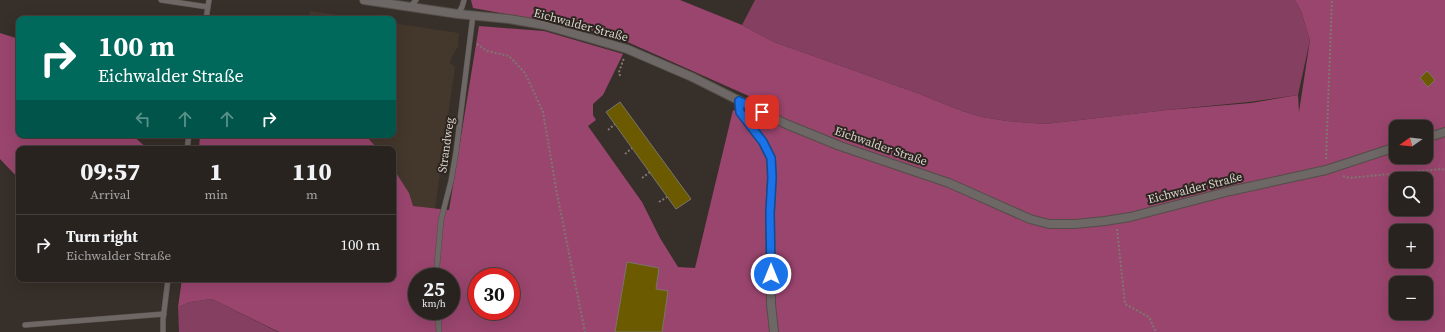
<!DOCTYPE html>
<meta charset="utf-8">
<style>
:root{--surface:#29231f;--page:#352f2c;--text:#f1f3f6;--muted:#a5a4a4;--line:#45403d}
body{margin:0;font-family:"Source Serif 4",serif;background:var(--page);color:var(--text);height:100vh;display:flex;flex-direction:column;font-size:15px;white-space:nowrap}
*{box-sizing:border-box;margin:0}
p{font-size:13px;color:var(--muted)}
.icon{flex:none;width:22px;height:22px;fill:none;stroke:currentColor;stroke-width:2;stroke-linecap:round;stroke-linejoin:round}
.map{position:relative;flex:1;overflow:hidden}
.details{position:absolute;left:16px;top:146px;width:380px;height:136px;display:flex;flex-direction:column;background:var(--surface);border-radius:8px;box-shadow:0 4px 16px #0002,0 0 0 1px var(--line)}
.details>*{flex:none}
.banner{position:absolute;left:16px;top:16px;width:380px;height:122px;border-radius:8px;box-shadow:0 4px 16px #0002,0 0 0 1px var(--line);background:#00695c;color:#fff;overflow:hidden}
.needle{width:26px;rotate:256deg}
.tools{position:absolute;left:1389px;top:120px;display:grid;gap:8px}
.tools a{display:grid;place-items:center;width:44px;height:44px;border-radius:8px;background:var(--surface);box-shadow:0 4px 16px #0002,0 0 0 1px var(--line);font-size:20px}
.speed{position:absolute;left:408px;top:268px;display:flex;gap:8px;font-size:20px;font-weight:700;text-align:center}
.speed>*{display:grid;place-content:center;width:52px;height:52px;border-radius:50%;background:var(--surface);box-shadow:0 4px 16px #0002,0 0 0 1px var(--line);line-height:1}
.speed small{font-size:10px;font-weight:400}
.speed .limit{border:6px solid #d22;background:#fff;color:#111}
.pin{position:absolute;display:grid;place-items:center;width:34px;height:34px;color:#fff;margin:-17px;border-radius:8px;box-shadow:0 2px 6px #0006}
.me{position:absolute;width:44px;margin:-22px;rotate:0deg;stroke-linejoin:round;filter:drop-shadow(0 0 3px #0008)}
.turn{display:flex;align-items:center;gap:14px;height:84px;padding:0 16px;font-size:18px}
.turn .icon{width:52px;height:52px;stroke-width:2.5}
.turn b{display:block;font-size:28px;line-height:34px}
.lanes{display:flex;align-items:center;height:38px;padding:0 16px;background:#0003;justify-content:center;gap:20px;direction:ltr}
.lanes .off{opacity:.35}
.eta{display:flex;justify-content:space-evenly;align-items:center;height:68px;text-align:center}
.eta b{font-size:24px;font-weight:800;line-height:28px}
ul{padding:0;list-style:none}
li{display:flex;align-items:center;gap:12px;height:60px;padding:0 16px;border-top:1px solid var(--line)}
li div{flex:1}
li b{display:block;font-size:15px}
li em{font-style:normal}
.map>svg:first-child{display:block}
.built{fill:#44372c}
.green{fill:#853f60}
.forest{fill:#9a456e;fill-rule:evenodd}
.building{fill:#6b5a00;stroke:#78756b}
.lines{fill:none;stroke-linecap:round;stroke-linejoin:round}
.service-casing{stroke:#544d47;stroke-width:6}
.minor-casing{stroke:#544d47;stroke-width:10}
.path{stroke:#7e7771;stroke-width:2;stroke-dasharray:2 2;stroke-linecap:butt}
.service{stroke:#6d6766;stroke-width:5}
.minor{stroke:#6d6766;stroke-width:8}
.route-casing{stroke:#114b97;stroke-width:10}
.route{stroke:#1a73e8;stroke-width:7}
.labels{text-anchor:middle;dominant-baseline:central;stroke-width:4;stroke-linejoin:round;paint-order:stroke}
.street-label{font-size:12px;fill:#dad5d0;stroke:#2d251f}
</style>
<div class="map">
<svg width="1445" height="332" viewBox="0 0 1445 332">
<rect width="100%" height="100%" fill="#372f29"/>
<path class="built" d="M310,11L365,19H309Z
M393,23L459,33L458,47L451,58L450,63L455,67L435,209L412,206L409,193L393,168V149H378L367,137L363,135H393Z"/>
<path class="green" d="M755,0H1295L1301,11L1310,40L1298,95L1249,102L1167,110L1045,124L1007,121L982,117L962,111L917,93L774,42L742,25Z
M212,299L278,332H179L178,307L190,302Z"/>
<path class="forest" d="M471,0H680L742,25L774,42L917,93L962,111L982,117L1007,121L1045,124L1167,110L1251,103L1298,95L1299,112L1310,40L1301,11L1295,0H1445V332H279L212,299L190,302L178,307L182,279H393V168L409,193L413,206L449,210L479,26L544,31L623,54L603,95L593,104V115L596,120L588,126L642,202L660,238L678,267L695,268L733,110L747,115L751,97L614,36L576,27L473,8ZM1396,127H1426V157H1396ZM1396,179H1426V209H1396ZM1396,231H1426V261H1396ZM417,277H451V311H417ZM477,277H511V311H477ZM1396,283H1426V313H1396Z
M0,33L19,39V135H132L148,149H19V179L0,159Z
M200,135H363L367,137L378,149H199Z"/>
<path class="building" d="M1427,71L1435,80L1428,87L1420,78Z
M620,102L691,199L676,209L606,112Z
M627,262L659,268L656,289L668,291L662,332H615Z"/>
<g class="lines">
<defs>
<path id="service" d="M161,0L208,7
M410,7L416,0
M458,14L462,7L464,0
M206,19L209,0
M187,149L189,135
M436,277L441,220L451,181L456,152L473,15
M438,311L439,332
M25,325L164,314
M163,332V320L168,279"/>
<path id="minor" d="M364,0L458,14L509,19L544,25L627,49L692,77L786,124L840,146L949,183L1030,219L1049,224H1075L1105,221L1130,217L1230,191L1326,170L1396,147
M739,101L740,112L763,142L771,158L772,177L770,213L771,304L774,332
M1426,138L1445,132"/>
</defs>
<use href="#service" class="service-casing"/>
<use href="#minor" class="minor-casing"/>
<path class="path" d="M477,44L487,51L509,56L525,73L543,112L557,194L585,332
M620,76L619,72L624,58
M608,130L615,124
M625,154L632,148
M1326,159L1332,0
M1343,176L1349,178L1442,169L1445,170
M642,178L650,172
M659,202L667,197
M1117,229L1125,304L1149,317L1156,332"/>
<use href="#service" class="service"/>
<use href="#minor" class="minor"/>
</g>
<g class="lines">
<defs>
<path id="route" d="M762,112L739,101L740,112L763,142L771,158L772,177L770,213L771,274"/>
</defs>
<use href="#route" class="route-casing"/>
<use href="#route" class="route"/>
</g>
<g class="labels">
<g class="street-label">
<text transform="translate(581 25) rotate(15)">Eichwalder Straße</text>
<text transform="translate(446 145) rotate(-82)">Strandweg</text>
<text transform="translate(881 146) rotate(19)">Eichwalder Straße</text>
<text transform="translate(1195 188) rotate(-14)">Eichwalder Straße</text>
</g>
</g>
</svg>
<div class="tools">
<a><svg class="needle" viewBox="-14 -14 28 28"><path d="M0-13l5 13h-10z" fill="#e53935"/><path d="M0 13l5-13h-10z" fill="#a5a4a4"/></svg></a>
<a><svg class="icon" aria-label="search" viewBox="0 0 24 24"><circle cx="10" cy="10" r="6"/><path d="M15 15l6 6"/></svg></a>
<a>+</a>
<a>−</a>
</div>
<div class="speed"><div>25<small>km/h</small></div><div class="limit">30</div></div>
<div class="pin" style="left:762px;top:112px;background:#d93025"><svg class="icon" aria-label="arrive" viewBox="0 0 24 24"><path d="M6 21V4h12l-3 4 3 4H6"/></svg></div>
<svg class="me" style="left:771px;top:274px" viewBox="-20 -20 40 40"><circle r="17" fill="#1a73e8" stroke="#fff" stroke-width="3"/><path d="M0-11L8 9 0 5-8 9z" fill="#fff"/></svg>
<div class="banner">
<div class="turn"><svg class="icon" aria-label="right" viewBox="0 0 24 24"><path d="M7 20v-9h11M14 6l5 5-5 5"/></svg><div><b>100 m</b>Eichwalder Straße</div></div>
<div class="lanes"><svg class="icon off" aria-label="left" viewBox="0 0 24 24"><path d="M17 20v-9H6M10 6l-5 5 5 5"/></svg><svg class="icon off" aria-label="ahead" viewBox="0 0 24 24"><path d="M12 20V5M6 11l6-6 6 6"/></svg><svg class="icon off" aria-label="ahead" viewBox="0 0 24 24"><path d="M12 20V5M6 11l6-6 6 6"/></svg><svg class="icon" aria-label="right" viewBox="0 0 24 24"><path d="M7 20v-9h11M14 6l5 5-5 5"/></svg></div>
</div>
<section class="details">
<div class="eta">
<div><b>09:57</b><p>Arrival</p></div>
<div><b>1</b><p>min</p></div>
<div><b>110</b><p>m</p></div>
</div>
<ul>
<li><svg class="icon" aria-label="right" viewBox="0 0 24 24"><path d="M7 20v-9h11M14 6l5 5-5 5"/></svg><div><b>Turn right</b><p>Eichwalder Straße</p></div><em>100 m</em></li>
</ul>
</section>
</div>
